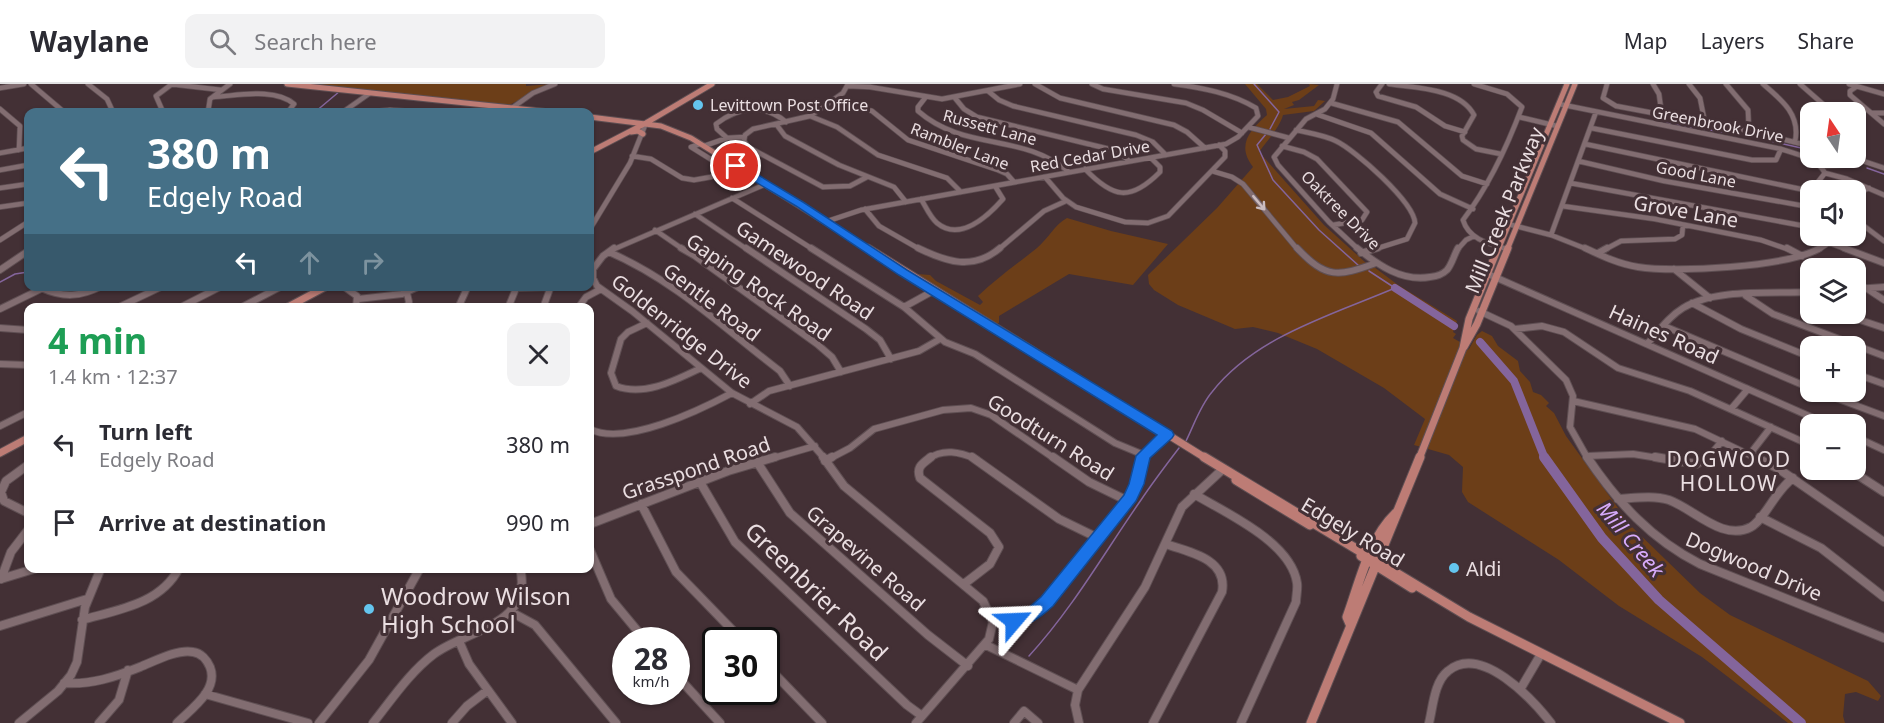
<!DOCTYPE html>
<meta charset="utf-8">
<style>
:root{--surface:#fff;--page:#f2f2f3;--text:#2b2b33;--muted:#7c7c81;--line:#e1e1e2}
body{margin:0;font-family:"Noto Sans",sans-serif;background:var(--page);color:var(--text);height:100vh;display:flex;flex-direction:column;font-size:22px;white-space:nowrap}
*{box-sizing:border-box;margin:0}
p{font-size:20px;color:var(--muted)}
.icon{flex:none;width:33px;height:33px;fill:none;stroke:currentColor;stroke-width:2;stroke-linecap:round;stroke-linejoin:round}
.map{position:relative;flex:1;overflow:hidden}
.sheet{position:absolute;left:24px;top:219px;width:570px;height:270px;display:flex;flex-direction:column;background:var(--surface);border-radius:12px;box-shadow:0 2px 4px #0004}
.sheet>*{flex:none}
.guide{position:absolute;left:24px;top:24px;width:570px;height:183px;border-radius:12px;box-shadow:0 2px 4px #0004;background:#457087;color:#fff;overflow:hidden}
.needle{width:39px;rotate:347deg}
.controls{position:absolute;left:1800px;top:18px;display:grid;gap:12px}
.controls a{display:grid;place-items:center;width:66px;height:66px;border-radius:12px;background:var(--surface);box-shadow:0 2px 4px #0004;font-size:30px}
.speed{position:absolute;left:612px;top:543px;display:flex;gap:12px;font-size:30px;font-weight:700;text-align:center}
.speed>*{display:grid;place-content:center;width:78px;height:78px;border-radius:50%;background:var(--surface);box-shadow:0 2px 4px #0004;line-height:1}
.speed small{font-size:15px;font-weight:400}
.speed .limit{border:3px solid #111;border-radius:9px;background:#fff;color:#111}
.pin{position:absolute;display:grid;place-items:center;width:51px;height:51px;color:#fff;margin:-26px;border:3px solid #fff;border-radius:50%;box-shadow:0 2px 6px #0007}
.me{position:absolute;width:66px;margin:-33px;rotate:64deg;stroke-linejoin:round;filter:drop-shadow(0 0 4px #0008)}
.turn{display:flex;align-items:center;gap:21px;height:126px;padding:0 24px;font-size:27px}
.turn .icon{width:78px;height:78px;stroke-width:2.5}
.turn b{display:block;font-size:42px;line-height:51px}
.lanes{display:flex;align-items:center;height:57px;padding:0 24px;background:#0003;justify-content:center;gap:30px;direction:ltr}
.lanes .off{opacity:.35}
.round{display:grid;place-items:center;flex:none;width:63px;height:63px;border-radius:12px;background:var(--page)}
.overview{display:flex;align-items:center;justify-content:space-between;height:102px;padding:0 24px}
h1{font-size:36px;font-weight:700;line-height:45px;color:#1e9e55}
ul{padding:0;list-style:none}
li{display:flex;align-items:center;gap:18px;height:78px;padding:0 24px}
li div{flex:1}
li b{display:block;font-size:22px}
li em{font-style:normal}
header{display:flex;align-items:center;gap:36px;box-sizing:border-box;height:84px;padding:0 30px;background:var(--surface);border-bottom:2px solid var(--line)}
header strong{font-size:28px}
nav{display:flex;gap:33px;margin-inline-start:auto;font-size:21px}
.search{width:420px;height:54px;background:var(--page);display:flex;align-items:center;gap:15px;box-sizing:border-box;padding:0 21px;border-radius:12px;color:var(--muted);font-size:22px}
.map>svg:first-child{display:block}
.green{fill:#6c3e18}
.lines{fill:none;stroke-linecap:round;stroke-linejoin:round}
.stream{stroke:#84659c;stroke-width:1.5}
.river-far1{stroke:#84659c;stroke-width:8}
.river{stroke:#84659c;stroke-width:10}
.minor-far2-casing{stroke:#5f4f53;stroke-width:6}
.minor-far1-casing{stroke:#5f4f53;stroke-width:8}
.minor-casing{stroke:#5f4f53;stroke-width:10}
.major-far2-casing{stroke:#5f4f53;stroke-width:7}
.major-far1-casing{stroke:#5f4f53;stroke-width:9}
.major-casing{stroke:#5f4f53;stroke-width:11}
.minor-far2{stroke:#826d71;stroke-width:4.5}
.minor-far1{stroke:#826d71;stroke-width:6}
.minor{stroke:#826d71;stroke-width:8}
.major-far2{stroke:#bd7c75;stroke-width:5}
.major-far1{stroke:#bd7c75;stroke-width:7}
.major{stroke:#bd7c75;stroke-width:9}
.oneway{stroke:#cbbcbf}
.route{fill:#1a73e8;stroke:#114b97;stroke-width:1.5}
.poi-dot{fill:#64c5ee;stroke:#433035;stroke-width:2}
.labels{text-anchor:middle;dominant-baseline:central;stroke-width:6;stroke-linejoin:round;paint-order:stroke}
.far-poi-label{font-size:16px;fill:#eadee1;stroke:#433035;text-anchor:start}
.far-street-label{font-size:16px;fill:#eadee1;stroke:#433035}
.street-label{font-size:20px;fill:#eadee1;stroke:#433035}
.poi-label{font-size:20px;fill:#eadee1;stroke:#433035;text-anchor:start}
.neighbourhood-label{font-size:21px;letter-spacing:1.5px;fill:#eadee1;stroke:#433035}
.water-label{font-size:21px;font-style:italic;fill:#d7abfb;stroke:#433035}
.near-street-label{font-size:24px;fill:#eadee1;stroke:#433035}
.near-poi-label{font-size:24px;fill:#eadee1;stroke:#433035;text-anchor:start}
</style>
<header>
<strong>Waylane</strong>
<div class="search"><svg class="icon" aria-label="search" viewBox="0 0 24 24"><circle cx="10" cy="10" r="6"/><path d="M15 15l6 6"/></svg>Search here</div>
<nav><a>Map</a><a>Layers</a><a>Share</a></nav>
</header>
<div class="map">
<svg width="1884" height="639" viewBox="0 0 1884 639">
<rect width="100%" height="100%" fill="#433035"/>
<path class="green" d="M303,0H526V2L552,0L507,22Z
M1245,0H1257L1273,16L1288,13L1310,2L1309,0L1319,1L1299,16L1292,18L1294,21L1284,25L1314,22L1318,16L1325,17L1314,27L1283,31C1280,43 1267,57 1259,68L1324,141L1366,179L1358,184L1363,187L1374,183L1398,201L1457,237L1453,248L1456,250L1453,254L1460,258L1463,268L1469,265L1477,251L1482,247L1492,252L1498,262L1518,277L1520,287L1530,298L1533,308L1541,311L1549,319L1546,322L1554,329L1566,352L1631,442L1700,509L1730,531L1868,597L1881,612L1878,617L1856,608L1845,610L1843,632L1845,639H1788L1702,573L1619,522L1559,476L1468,418L1462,408L1463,383L1449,371L1414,361L1425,335L1384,304L1317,265L1278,249L1253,243L1235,245L1178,221L1154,206L1149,200L1148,191L1217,124L1253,83C1236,61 1250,46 1267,31L1266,25Z
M1067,134L1111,147L1168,160L1133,201L1069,190L999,232V239L993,240L917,190L930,191L936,197L980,221L983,218L978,212C997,194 1017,180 1037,164C1048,155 1055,140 1067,134Z"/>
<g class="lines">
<path class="stream" d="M1254,0L1279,28L1270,45
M315,28L340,7
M1658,38L1749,52L1810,66
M1266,50L1257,61L1273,96L1319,146L1358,181
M1836,74L1849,77
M1867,84L1884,90
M1369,187L1395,204
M0,198L15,190L28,188
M1186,357C1194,341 1200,322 1212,308C1256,252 1332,231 1395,204
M1029,572C1073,524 1104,469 1141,416C1153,398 1166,381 1179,364"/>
<path class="river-far1" d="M1395,204L1454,242
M1480,258L1514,297L1545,375"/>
<path class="river" d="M1544,373L1602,454L1659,516L1801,639"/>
<defs>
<path id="minor-far2" d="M31,0L64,28
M88,0L107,15L113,28
M170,0L222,6
M848,0L843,9L810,32L753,45L745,51L744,57L748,63L823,103L850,102L867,93
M1035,0L1060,14L1174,41L1187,48L1205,64
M1092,0L1103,5L1186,19L1203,26L1242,49
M1337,0L1333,15L1325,25L1306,35L1274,73L1278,81L1329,138L1359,166
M1382,0L1376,8L1378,12L1416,23L1445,42L1465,48
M1389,0C1415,4 1460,4 1474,31L1462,52L1463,56L1476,65L1501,70
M1474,0L1507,10L1522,23C1507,63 1489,102 1463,136C1469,156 1490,160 1507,165
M1607,0L1603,14L1616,22L1749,47L1810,62
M1653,0L1659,10L1662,32
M1689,0L1700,14L1705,39
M1726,0L1748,26L1749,47
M1763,0C1782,16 1801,31 1795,58
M1800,0L1832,28
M1849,0L1884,10
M848,2L870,3L942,15L1020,0
M1856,3L1850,7V11L1884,40
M0,4L24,0
M988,7L999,16L1013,22L1136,51L1153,58L1166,71
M213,13C236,12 275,3 294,20L288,28
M925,14L918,23V27C965,68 1022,48 1069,88
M955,14L964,25L977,33L1109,65L1121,70L1129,77
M834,15L872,27L908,56L998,86L1007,90L1014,98
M1331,19L1398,38L1462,92L1487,100
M1559,20L1781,65C1796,70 1817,74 1825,89L1810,108V124
M512,24L533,9L555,0
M0,25L20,42L19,66
M163,28L156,12L172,0
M208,28L210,15L230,0
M343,28L370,9
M369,28L390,26L420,28
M1872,29H1884
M1316,30L1371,49L1440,110L1473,125
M810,32L837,43L878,71L947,94L961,108
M1519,33L1557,42
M776,40L785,52L839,81L894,103L906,118
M1248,43L1289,54
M1591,44L1752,76H1776L1781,65
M1296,46C1309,49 1324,51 1336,57C1355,66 1414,118 1415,139L1407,155L1372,166
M727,54L717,45L716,40C738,23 764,19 786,38
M700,60L691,63L728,86
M1585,60L1810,107
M704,62L727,54L744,53
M1282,62L1304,68L1317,75L1367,128L1362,136L1333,141
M0,69L28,64
M632,72L651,75L682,94L694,96L711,93L736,82
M1854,74L1884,84
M1578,77L1664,97L1810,123
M1822,82L1846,81L1859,75
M1085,85C1113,114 1130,118 1160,88V83L1151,74
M0,86L28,81
M1212,87L1232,93L1243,100L1298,166
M1825,89L1847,95L1884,111
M1045,93L1063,114L1076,123L1125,138L1148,139L1168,132L1225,73V67L1219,61
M1570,99L1810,143
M0,104L28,100
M1856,110L1869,104
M732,114L814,166
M921,115C926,123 930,133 937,139C960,158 988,132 1003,115L995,102
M1562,122L1655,135L1761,156L1790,166
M0,123L28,119
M865,125L879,142L921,166
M695,130L748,166
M1856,136L1884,157
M825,138L861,126L1226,60L1238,53L1258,32L1256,24C1231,9 1203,4 1174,0
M1508,140L1551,151L1589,166
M590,145L630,79L646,39
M655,146L684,166
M1551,151L1596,28
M0,156L28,138
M1829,159L1848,166
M612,166L766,100
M998,166L1044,127L1066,117
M1457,166L1466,156L1474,152
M1604,166L1621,157L1675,155L1682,151L1683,141
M1818,166L1829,159L1828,152"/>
<path id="minor-far1" d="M614,164L603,172L593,185V194L597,202L632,227L732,309L797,343L825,375
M681,164L695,172L817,260L832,273L841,288
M746,164L866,245L880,256L891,275
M811,164L904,223L945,258L975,270L1115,359L1144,371
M918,164C947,178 973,187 1000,164
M1297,164C1326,195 1338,193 1376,179
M1357,164C1378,181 1402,198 1430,193C1437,192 1442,191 1447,186C1452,180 1454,171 1458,164
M1585,164C1602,172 1619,180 1638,183C1674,189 1789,183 1820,164
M1787,164L1802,172
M1844,164L1884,179
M609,168C674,196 725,245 780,287L790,302
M1361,169L1378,164
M1598,169L1607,164
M1674,185L1710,214
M0,186L28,167
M1488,190L1827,340
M343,202L357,212L356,224
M41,204C64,214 80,213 102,202
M516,204L551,203
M1866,204L1884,216
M1856,205L1884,203
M407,209L409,218L407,224
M1746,212L1773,230L1884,272
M358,215L402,210L420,202
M1692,219L1741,245L1810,273
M904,223L933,207
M117,224L163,202
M179,224L222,202
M240,224L282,202
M458,224L468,202
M508,224L517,202
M543,224L551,202
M578,224L586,213L601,205
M0,225L43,204
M1479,227L1511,242L1566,296L1573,312L1570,343L1588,375
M1842,230L1884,244
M647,239L628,248L621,255L611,289L616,302C644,313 676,296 701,284
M1664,242L1810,304
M0,244L28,246
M1515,245L1542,242L1564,248L1618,284L1690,307L1810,361
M1647,260C1658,248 1668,233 1683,224C1716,204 1772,210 1810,208
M0,280L28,281
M1856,290L1884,300
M1820,308L1884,332
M1573,317L1695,345L1758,375
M750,320L769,307L919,267L940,255
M1731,325L1748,305
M0,342L28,328
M590,345C624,363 700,326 732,309
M1856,353L1884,366
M1750,370L1771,343
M1587,372L1633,370L1664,375
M770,375L815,362
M829,375L850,364L874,345L943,326L971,324L991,331L1055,375
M928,375C943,364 960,368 976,375
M1142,375L1167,351
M1707,375L1722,357"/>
<path id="minor" d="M823,373L844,402L983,517L993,538L989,555L916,639
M931,373C922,380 916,383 920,394L990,449L999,463L990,480L964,500
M972,373L1059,435L1098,454
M1053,373L1089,398L1128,417
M1587,373C1618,419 1651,455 1700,480L1884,554
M1655,373L1696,380L1709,373
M1755,373L1779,385L1884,458
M825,377L832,373
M757,378L790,429L928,551L968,582
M28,381L6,397L1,408L4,417L28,429
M1850,386L1884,408
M700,398L735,458L907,621L922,632
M1194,410C1226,429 1291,458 1297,499C1298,505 1296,512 1296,518L1241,639
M1618,415C1635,414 1653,411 1669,416C1694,425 1723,458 1751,443C1765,435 1775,407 1793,394
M641,420L676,488L742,556
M1760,433L1821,464L1884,513
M590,440L728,387L775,373
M590,466L611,515L645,556
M1,495L11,468L28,446
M1,495L37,484
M511,528L535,541L616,639
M82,536C117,526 161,520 179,484
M993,538L1026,534L1040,525L1130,413L1137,400L1143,373
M0,542L87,515
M459,557L469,580L512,639
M986,561L1078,606
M766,581L822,639
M676,591L720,639
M64,599C91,601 115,593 140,583C155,577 177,565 193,568C201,569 207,576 210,583C219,606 191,625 177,639
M1521,604L1541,570
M205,610L308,639
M19,639L58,607L71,591L77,578L85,523L101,484
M99,639L119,616L128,586
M319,639L369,576L420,484
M373,639C392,615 410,588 434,570C466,546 534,541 520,484
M452,639L467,622L488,606
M1014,639L1024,627L1038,639
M1079,639L1075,621L1078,606L1145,503L1182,423L1223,385
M1153,639L1222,508C1228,475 1190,468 1165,460
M1429,639C1433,623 1434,598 1448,587C1481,559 1533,616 1551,639"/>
<path id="major-far2" d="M287,0L550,28
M590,33L661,42L691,54L870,166
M631,48L638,47L643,50
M590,68L646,39L712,0
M1498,166L1567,0
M1507,166L1575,0"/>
<path id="major-far1" d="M868,164L1207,375
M286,224L327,202
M1464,263L1477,240L1508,164
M0,369L28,354
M1419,375L1463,264L1469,235L1498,164"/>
<path id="major" d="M1204,373L1469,533L1680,639
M1236,396L1310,441
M1361,472L1412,504
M1350,540L1347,533C1360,498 1368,456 1396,429
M1311,639L1420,373"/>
</defs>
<use href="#minor-far2" class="minor-far2-casing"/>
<use href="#minor-far1" class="minor-far1-casing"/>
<use href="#minor" class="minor-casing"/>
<use href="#major-far2" class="major-far2-casing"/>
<use href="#major-far1" class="major-far1-casing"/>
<use href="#major" class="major-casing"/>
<use href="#minor-far2" class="minor-far2"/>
<use href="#minor-far1" class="minor-far1"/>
<use href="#minor" class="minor"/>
<use href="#major-far2" class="major-far2"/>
<use href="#major-far1" class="major-far1"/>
<use href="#major" class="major"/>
</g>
<defs><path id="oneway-shaft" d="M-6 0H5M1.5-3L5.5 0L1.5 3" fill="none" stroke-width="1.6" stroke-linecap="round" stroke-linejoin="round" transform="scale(1.5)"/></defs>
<use class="oneway" href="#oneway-shaft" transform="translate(1259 119) rotate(50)"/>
<path class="route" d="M732,80H740L803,118L907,186L1172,347L1174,351L1172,354L1150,374L1144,400L1136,417L1053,522C1042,532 1024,547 1008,541L1006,537L1008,532L1027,525L1041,513L1124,411L1129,400L1136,372L1157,351L899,191L796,122L732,84Z"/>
<g class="poi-dot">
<circle cx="698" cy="21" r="6"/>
<circle cx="1454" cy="484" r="6"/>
<circle cx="369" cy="525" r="6"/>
</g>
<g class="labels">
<g class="far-poi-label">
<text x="710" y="21">Levittown Post Office</text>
</g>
<g class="far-street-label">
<text transform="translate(1718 40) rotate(11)">Greenbrook Drive</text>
<text transform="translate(990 43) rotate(15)">Russett Lane</text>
<text transform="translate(960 62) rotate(21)">Rambler Lane</text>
<text transform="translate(1090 72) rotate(-10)">Red Cedar Drive</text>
<text transform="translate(1696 90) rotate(11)">Good Lane</text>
<text transform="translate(1341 126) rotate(45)">Oaktree Drive</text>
</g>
<g class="street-label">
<text transform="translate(1504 126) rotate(-68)">Mill Creek Parkway</text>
<text transform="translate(1686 127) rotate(10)">Grove Lane</text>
<text transform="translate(805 186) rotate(34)">Gamewood Road</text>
<text transform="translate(759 203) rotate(35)">Gaping Rock Road</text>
<text transform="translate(712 218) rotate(37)">Gentle Road</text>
<text transform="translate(682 247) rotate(38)">Goldenridge Drive</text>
<text transform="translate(1664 250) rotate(24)">Haines Road</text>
<text transform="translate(1051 353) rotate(32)">Goodturn Road</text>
<text transform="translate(696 384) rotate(-19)">Grasspond Road</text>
<text transform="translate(1353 448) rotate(31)">Edgely Road</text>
<text transform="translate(866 474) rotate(41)">Grapevine Road</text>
<text transform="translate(1754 482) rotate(23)">Dogwood Drive</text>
</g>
<g class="poi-label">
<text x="1466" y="484">Aldi</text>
</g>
<g class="neighbourhood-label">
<text x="1729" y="375">DOGWOOD<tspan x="1729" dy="24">HOLLOW</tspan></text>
</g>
<g class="water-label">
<text transform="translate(1631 455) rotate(50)">Mill Creek</text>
</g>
<g class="near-street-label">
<text transform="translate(817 507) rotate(44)">Greenbrier Road</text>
</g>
<g class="near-poi-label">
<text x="381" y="511">Woodrow Wilson<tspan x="381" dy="28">High School</tspan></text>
</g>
</g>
</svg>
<div class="controls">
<a><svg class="needle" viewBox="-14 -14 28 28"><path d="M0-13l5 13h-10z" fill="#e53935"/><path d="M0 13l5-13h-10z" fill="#7c7c81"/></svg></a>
<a><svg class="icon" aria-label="sound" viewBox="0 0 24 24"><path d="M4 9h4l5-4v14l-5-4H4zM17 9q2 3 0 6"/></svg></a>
<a><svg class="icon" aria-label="layers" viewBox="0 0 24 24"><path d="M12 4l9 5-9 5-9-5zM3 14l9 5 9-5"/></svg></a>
<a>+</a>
<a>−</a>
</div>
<div class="speed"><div>28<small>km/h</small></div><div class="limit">30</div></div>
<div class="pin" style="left:736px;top:82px;background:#d93025"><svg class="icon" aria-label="arrive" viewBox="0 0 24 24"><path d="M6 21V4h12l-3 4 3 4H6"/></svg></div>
<svg class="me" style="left:1014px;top:537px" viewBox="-20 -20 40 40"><path d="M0-17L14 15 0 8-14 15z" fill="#1a73e8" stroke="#fff" stroke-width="4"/></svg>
<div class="guide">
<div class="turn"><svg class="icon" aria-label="left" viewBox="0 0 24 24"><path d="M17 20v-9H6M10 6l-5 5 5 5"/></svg><div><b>380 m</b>Edgely Road</div></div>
<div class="lanes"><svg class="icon" aria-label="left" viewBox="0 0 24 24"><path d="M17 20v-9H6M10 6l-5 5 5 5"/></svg><svg class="icon off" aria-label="ahead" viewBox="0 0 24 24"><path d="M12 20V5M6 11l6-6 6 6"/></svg><svg class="icon off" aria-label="right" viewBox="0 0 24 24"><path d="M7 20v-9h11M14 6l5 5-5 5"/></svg></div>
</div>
<section class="sheet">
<div class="overview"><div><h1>4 min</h1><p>1.4 km · 12:37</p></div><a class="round"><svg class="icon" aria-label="close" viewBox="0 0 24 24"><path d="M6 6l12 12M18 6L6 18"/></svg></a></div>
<ul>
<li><svg class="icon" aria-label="left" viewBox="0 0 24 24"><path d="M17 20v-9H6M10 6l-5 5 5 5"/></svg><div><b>Turn left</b><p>Edgely Road</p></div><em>380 m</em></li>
<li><svg class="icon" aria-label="arrive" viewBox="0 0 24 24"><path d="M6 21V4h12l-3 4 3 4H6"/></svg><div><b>Arrive at destination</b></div><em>990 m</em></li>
</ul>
</section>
</div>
